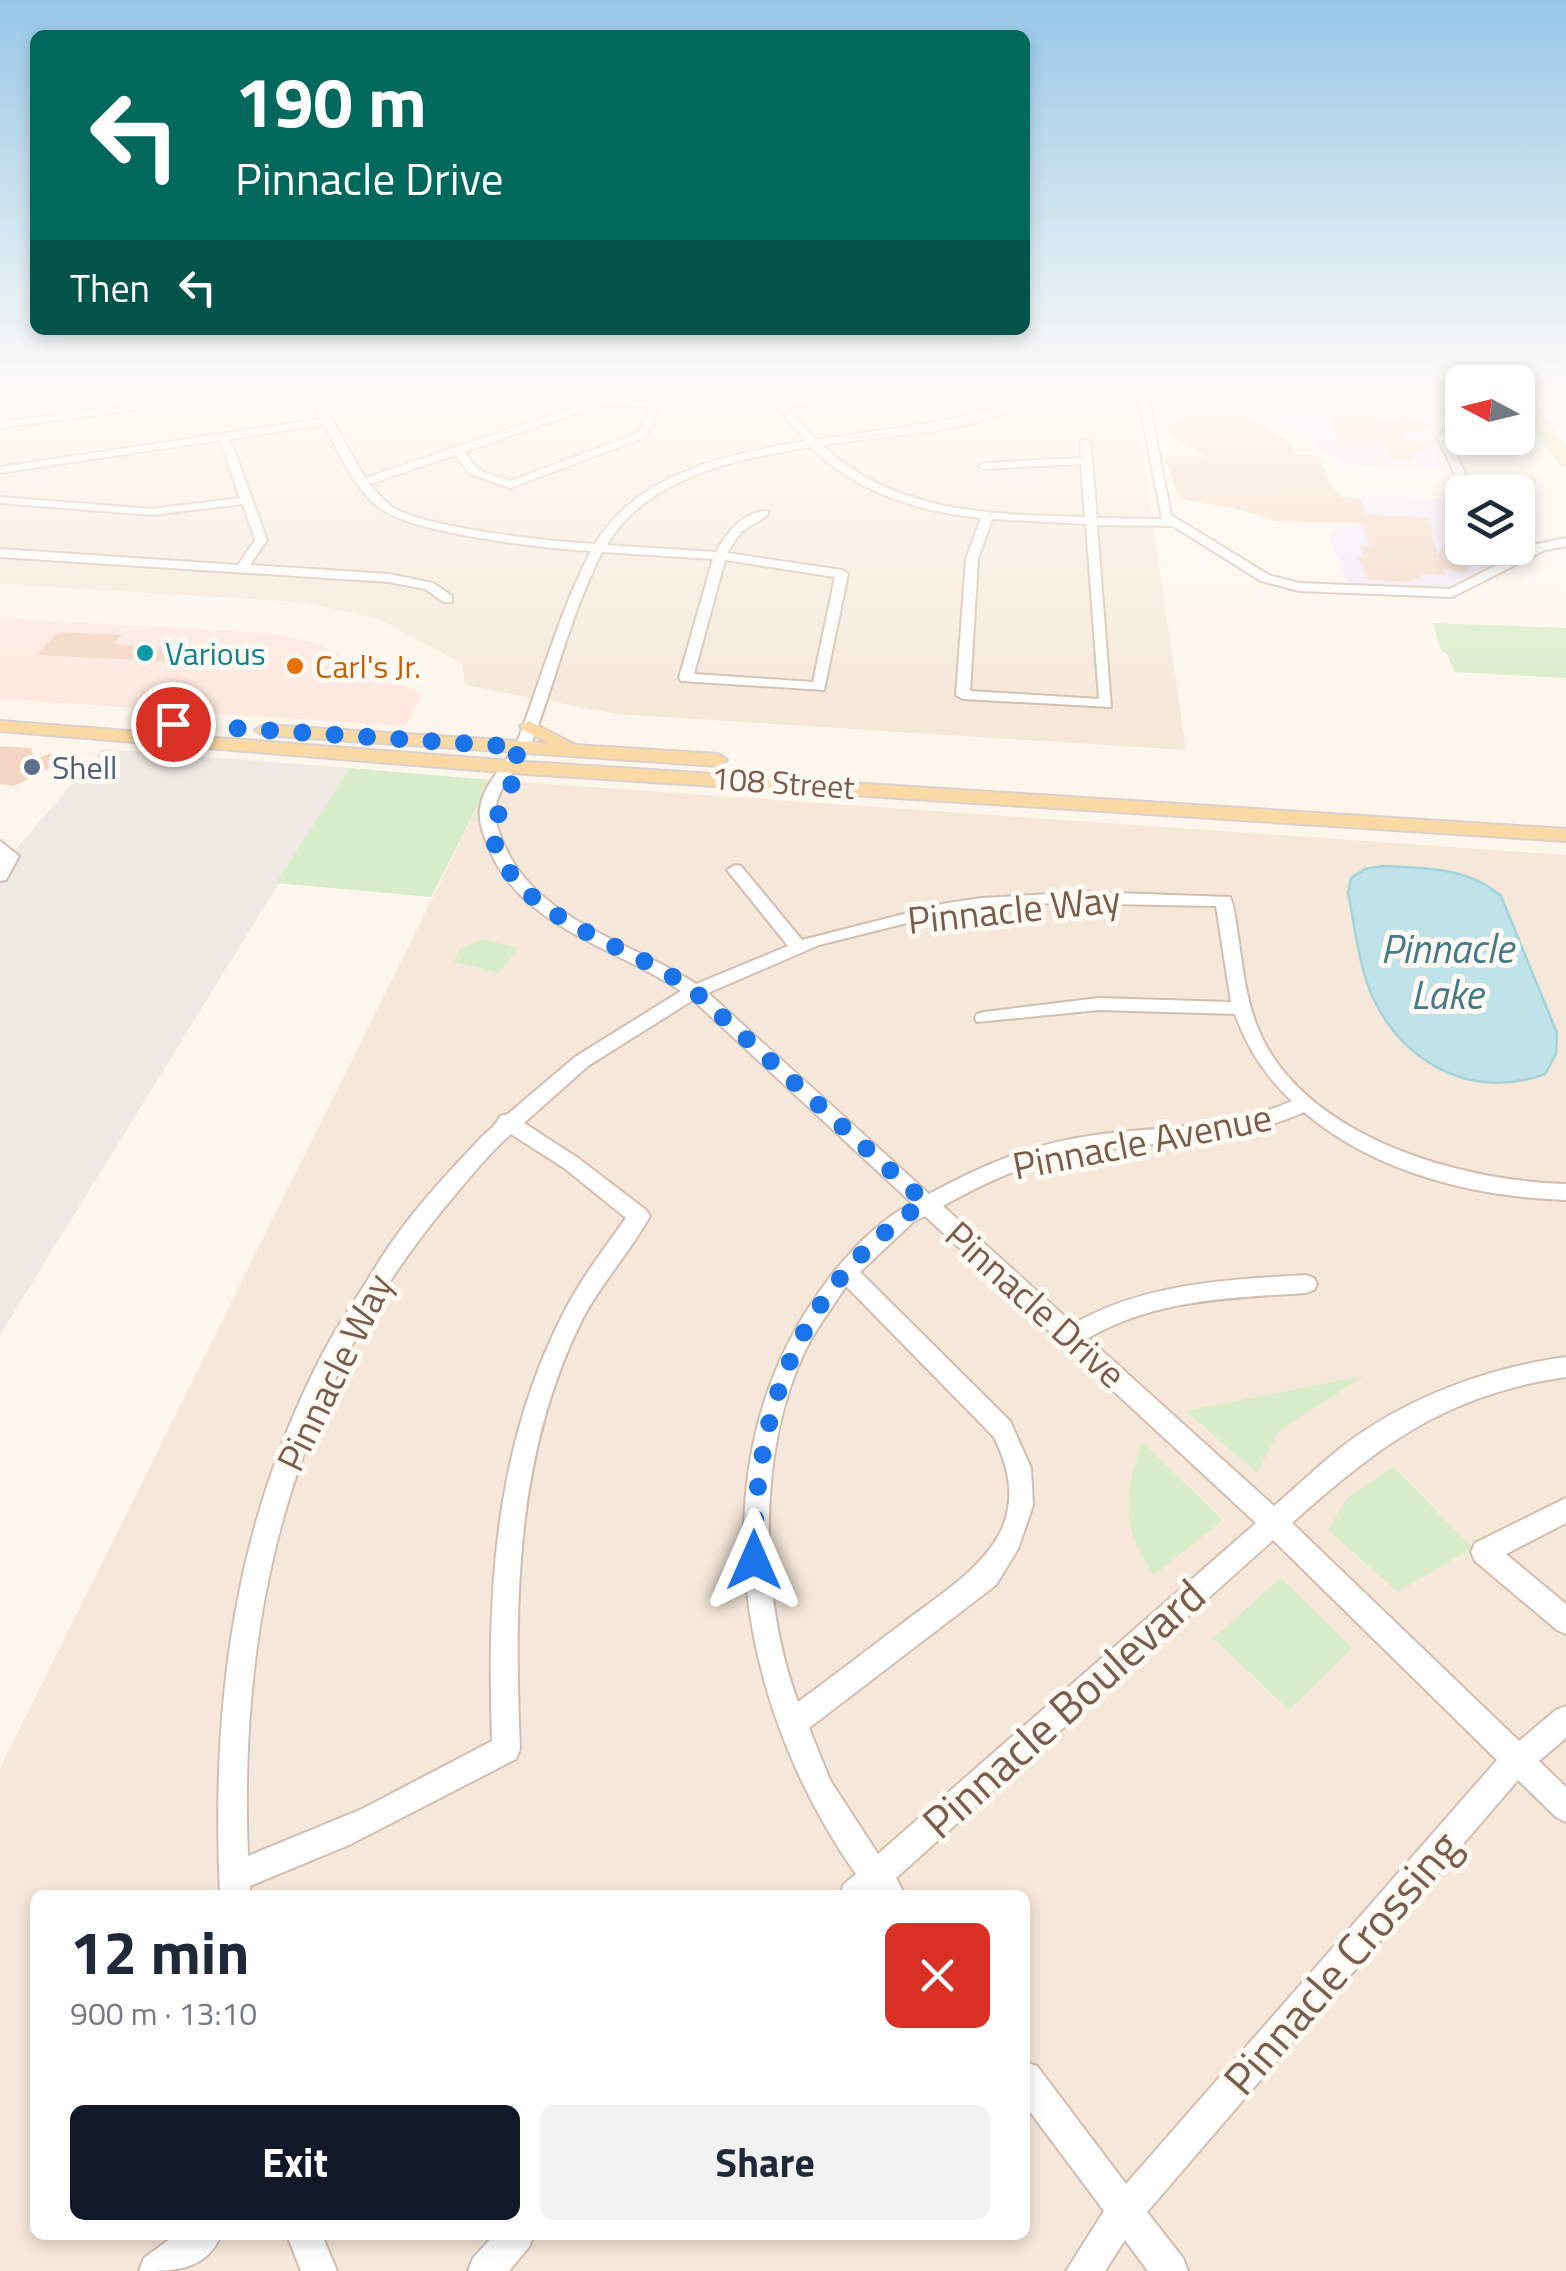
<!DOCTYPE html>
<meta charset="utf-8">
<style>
:root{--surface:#fff;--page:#f2f2f3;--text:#1f2937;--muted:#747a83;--accent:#111827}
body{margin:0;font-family:"Titillium Web",sans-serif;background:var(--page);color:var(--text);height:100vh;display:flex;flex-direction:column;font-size:38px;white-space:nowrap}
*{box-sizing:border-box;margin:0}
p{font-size:32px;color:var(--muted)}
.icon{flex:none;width:55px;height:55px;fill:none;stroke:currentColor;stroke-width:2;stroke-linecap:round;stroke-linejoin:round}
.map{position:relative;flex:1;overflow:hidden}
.panel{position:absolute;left:30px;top:1890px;width:1000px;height:350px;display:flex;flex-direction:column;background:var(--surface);border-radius:15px;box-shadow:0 5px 15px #0003}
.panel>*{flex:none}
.hud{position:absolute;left:30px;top:30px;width:1000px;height:305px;border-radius:15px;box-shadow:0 5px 15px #0003;background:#00695c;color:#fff;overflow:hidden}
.needle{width:65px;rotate:277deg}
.buttons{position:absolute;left:1445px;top:365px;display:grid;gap:20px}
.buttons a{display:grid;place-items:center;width:90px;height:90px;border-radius:15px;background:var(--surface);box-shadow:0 5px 15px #0003;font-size:50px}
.pin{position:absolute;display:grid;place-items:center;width:85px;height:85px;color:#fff;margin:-42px;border:5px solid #fff;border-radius:50%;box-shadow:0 2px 10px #0007}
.me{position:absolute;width:110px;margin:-55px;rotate:0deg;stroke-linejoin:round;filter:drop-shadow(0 0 8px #0008)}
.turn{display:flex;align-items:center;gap:35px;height:210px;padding:0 40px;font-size:45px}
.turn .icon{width:130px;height:130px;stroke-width:2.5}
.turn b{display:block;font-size:70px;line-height:85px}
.then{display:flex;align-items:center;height:95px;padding:0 40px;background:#0003;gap:20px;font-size:38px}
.round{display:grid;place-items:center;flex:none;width:105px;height:105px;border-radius:15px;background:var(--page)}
.summary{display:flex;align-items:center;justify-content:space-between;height:170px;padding:0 40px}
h1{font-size:60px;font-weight:700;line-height:75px}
.button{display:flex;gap:20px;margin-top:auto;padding:20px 40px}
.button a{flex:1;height:115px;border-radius:15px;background:var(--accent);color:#fff;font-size:40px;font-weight:700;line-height:115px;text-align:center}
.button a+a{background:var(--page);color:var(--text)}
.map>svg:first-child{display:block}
.residential{fill:#f5e8da;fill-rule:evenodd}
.commercial{fill:#fde8e0}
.industrial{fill:#efe9e4}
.education{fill:#f3e8fa}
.green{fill:#d8ecc9}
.water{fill:#bfe3e8;stroke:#a5d3da;stroke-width:2.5}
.building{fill:#f3d5c3}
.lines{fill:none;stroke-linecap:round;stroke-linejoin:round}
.minor-casing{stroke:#d1beb0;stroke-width:4}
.major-casing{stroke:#dad1cd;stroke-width:4}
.minor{fill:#fff;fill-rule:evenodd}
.major{fill:#fbd9a5;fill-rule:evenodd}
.route{stroke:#1a73e8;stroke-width:18;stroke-dasharray:0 32.4}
.culture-dot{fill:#0f9aa8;stroke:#fffaf3;stroke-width:4}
.food-dot{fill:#e8710a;stroke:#fffaf3;stroke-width:4}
.service-dot{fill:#5c6f8a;stroke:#fffaf3;stroke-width:4}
.labels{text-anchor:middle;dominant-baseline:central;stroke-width:10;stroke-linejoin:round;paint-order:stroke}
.far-culture-label{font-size:32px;fill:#0d838f;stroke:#fffaf3;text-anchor:start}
.far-food-label{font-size:32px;fill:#c56008;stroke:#fffaf3;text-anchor:start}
.far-service-label{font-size:32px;fill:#4e5e75;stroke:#fffaf3;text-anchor:start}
.far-street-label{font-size:32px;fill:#7a5c4d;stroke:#fffaf3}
.street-label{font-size:38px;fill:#7a5c4d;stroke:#fffaf3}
.water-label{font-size:40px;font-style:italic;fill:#437c86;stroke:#fffaf3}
.near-street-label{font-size:45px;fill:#7a5c4d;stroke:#fffaf3}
</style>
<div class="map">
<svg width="1566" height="2271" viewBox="0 0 1566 2271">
<rect width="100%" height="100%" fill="#fdf6ec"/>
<path class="residential" d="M0,391H1134L1186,750L616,714L465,685L463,664L378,619L300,602L0,584Z
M491,780L1566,855V2271H0V1768ZM35,1895H1025V2235H35Z"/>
<path class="commercial" d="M0,618L269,633L317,643L422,694L405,726L0,699Z"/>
<path class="industrial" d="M102,749L350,768L0,1335V846L11,855Z"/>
<path class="education" d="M1256,391H1437L1451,416L1424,431L1445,469L1346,465L1316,446L1314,439L1260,409Z
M1365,495L1462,499V548H1492L1507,561L1445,590L1348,586L1328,532L1369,522L1360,498Z"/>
<path class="green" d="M1433,623L1566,628V678L1455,672L1447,654L1441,651Z
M350,768L491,780L431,897L276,883Z
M482,939L518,948L499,973L454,962L460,948Z
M1364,1376L1279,1431L1257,1473L1186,1411Z
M1142,1442L1223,1520L1154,1575C1120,1528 1124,1494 1142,1442Z
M1394,1467L1472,1548L1398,1592L1328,1530L1348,1497Z
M1281,1578L1352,1648L1289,1710L1213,1638Z"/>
<path class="water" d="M1383,866C1425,868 1468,867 1501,896L1557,1033L1556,1054L1545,1074C1475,1100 1405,1066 1373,998C1359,967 1355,927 1348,893L1351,878L1365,869Z"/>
<path class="building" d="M1342,407L1371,417L1395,421L1404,417L1428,425L1402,436L1434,446L1412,456L1415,460H1392L1387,449L1341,447L1329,418L1334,416L1328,414Z
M1187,412L1198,416L1245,417L1287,440L1296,454L1320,456L1330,483L1341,497L1360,498L1366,514L1429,518L1437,555L1453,537L1462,539V548H1480L1470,561H1473L1465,573L1443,569L1447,575L1420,574L1422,578H1412L1414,582L1368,580L1358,556L1364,557L1360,545L1370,546L1362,523L1277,521L1239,509L1179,499L1166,461L1170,456L1208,458L1165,431L1175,420L1187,418Z
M58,632L122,635L113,644L193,649L183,662L36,655Z
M0,746L31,748L34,760L48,754L79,753L14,786L0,784Z"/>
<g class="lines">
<defs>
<path id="minor" d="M246,391H271L0,428V422Z
M306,391H316L365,478L598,399L661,402L646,437L510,488L470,474L455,455L369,484C376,491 384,501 392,507C425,528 552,542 595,544C638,472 729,454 806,441L777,407L785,401L859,391H883L788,408L816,440C869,431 922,427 974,414C998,409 1026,390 1049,391C993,432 890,435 822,445C893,513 992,515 1085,517L1081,464L984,469L979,466L984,463L1081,458L1080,442L1085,439L1090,442L1097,518L1162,519L1137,391H1147L1171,515L1269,575L1299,583L1450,589L1537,544L1566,538V546L1545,550L1452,597L1299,591L1261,581L1173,526L1097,525L1111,707L963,699L956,695L966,559L981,518C916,511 858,493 811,447C738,459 647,476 607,545L716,552C726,532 745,511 768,511V515L741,532L727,553L842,570L848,574L824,690L681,681L679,678L713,559L602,552C571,614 557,675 533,739C524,762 501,781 496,805C494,818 498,831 503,842C534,920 632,942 696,984L788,946L727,870L735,865L741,866L802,940L947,903L982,898L1086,892L1230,897C1236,911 1236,927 1239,942C1243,972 1247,1003 1259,1031C1305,1138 1461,1181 1566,1184V1200C1475,1197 1375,1173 1304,1112C1234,1144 1159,1140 1085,1152C1032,1161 989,1180 943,1206L1073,1324C1146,1283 1224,1280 1306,1275L1314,1278L1317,1284L1314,1290L1306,1293C1229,1298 1157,1299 1088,1338L1274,1506C1295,1488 1316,1468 1338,1450C1402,1399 1486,1368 1566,1357V1377C1447,1394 1379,1445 1292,1523L1519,1741L1556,1710L1566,1706V1738L1539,1761L1566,1787V1822L1556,1817L1518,1780L1147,2212L1183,2258L1188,2271H1148L1125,2240L1105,2271H1066L1104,2211L1025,2105V2062L1037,2066L1126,2184L1497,1760L1273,1540L896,1878L905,1895H840L844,1884L856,1874C741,1711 696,1478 811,1304C836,1266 871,1225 912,1203L693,1000L588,1066L524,1123L578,1158L646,1210L650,1216C630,1252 602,1282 583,1318C515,1453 514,1602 520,1749L516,1759L349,1845L250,1886V1895H220C211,1703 234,1523 324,1351C341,1320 362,1290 380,1260C406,1218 442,1179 476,1143C484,1133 496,1127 500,1116L508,1114L575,1057L681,991C617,948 519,926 489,848C483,833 477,819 481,803C487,779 510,761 519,737C543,674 560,611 591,551C543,548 426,535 386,512C356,495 340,454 324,424L230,439L267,540L250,565L389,574L433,583L452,596V602H444L425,589L389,582L0,557V549L238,565L255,540L243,504L152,515L0,503V497L152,509L240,498L220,440L0,473V467L321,419ZM603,404L651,407L638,433L510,481L478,470L464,452ZM992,519L1086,524L1099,699L970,691L978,559ZM725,560L835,577L813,682L694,674ZM1051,903L1216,906L1231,1002L1099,998L984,1012L977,1014L975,1018L977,1022L1099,1010L1235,1014C1247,1048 1266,1077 1292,1101C1230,1129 1162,1126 1095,1135C1032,1144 984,1164 929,1194L708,993L819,945L947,913ZM511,1134L564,1168L626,1218C604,1249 580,1280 563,1314C494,1449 487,1593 492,1741L362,1809L248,1856C238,1619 291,1393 445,1207C466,1182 486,1156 511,1134ZM925,1216L1256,1523L878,1854L830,1780L809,1728L996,1585L1018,1549L1033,1505L1031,1468L1010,1421L860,1272L913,1222ZM846,1286L994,1437C1041,1532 971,1572 904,1622C869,1649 834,1675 798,1702C759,1598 757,1451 805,1351C816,1328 833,1307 846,1286Z
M1448,391H1458L1462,399V409L1458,408Z
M1462,420V427L1448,437L1474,492H1463L1437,436Z
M0,841L19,856L6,880L0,881Z
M1566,1498V1523L1506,1554L1566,1604V1634L1557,1630L1475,1561L1471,1552L1475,1543Z
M175,2235H221C206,2271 174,2271 139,2271L144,2258Z
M287,2235H322L337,2271H301Z
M494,2235H534L529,2247L509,2271H468L473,2258Z"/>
<path id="major" d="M1518,391H1524L1566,451V465L1561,464L1518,399Z
M0,721L512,761L1566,829V841L512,773L0,731Z
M529,721L576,745L718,754L727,760L718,766L264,735L255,730L264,725L549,743L523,730L520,726Z"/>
</defs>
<use href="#minor" class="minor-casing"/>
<use href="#major" class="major-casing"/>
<use href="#minor" class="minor"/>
<use href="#major" class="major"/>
</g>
<linearGradient id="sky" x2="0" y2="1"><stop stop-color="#97c7e8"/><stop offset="0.55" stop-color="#fefbf6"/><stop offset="1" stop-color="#fefbf6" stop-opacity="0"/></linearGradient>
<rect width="1566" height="709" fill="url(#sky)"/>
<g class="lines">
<path class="route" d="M173,724L520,747L512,767L516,774L491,831C513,923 627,940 694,991L925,1202C797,1288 754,1412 754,1560"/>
</g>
<circle class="culture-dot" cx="145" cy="653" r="10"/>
<circle class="food-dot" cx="295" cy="666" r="10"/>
<circle class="service-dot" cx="32" cy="767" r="10"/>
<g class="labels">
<g class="far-culture-label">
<text x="165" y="653">Various</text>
</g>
<g class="far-food-label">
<text x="315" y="666">Carl's Jr.</text>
</g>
<g class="far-service-label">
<text x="52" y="767">Shell</text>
</g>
<g class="far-street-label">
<text transform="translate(783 782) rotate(4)">108 Street</text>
</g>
<g class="street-label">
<text transform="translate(1014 909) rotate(-6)">Pinnacle Way</text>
<text transform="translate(1142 1141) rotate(-11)">Pinnacle Avenue</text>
<text transform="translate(1036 1304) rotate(42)">Pinnacle Drive</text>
<text transform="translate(334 1372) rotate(-64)">Pinnacle Way</text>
</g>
<g class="water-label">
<text x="1447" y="948">Pinnacle<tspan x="1447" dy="46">Lake</tspan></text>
</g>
<g class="near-street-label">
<text transform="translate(1063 1708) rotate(-42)">Pinnacle Boulevard</text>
<text transform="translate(1341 1962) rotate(-49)">Pinnacle Crossing</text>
</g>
</g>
</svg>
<div class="buttons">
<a><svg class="needle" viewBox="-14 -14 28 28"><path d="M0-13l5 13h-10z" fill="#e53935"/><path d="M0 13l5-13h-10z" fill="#747a83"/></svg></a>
<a><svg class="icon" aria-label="layers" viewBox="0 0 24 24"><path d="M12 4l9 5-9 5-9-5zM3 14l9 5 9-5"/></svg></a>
</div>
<div class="pin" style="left:173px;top:724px;background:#d93025"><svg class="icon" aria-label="arrive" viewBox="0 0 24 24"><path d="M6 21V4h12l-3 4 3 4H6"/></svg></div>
<svg class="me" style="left:754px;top:1560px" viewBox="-20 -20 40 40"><path d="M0-17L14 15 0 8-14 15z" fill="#1a73e8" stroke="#fff" stroke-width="4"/></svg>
<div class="hud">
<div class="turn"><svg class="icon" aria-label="left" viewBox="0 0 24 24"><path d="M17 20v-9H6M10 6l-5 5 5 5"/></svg><div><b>190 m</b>Pinnacle Drive</div></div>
<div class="then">Then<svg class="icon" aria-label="left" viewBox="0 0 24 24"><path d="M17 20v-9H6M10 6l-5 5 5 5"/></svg></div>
</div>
<section class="panel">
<div class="summary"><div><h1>12 min</h1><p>900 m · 13:10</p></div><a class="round" style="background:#d93025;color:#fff"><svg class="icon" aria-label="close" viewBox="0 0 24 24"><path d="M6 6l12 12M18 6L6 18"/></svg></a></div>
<div class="button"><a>Exit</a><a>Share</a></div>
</section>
</div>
